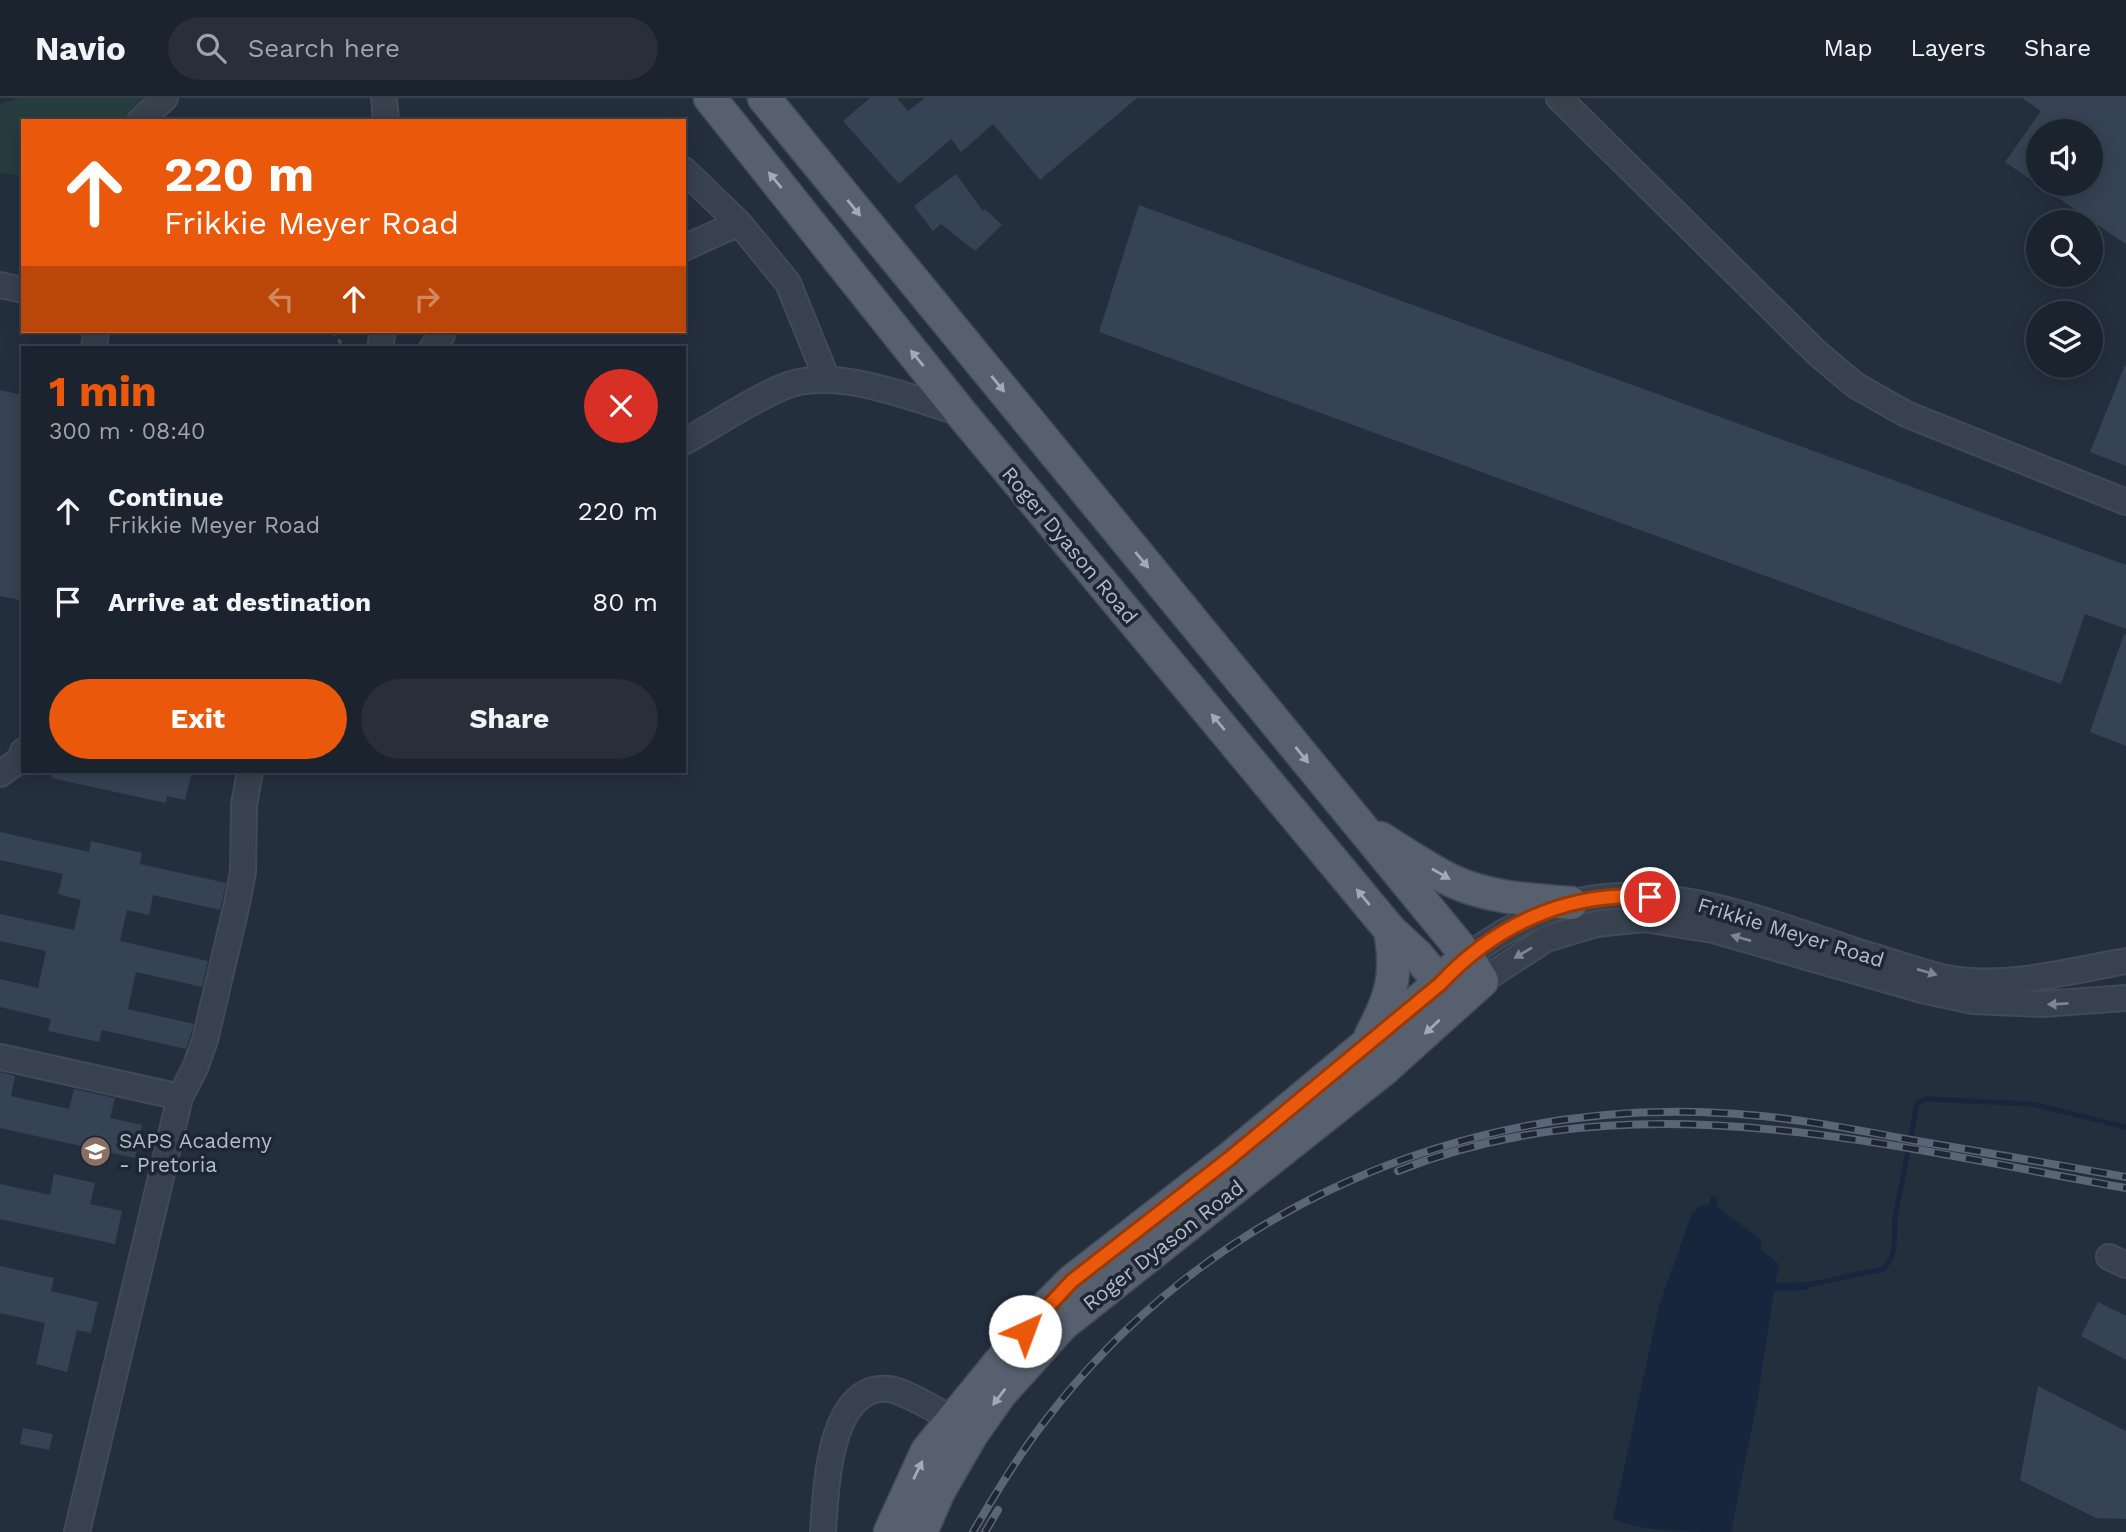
<!DOCTYPE html>
<meta charset="utf-8">
<style>
:root{--surface:#1b232e;--page:#282f3a;--text:#f1f3f6;--muted:#a0a4aa;--line:#39404a;--accent:#ea580c}
body{margin:0;font-family:"Work Sans",sans-serif;background:var(--page);color:var(--text);height:100vh;display:flex;flex-direction:column;font-size:26px;white-space:nowrap}
*{box-sizing:border-box;margin:0}
p{font-size:23px;color:var(--muted)}
.icon{flex:none;width:38px;height:38px;fill:none;stroke:currentColor;stroke-width:2;stroke-linecap:round;stroke-linejoin:round}
.map{position:relative;flex:1;overflow:hidden}
.side{position:absolute;left:21px;top:248px;width:665px;height:427px;display:flex;flex-direction:column;background:var(--surface);border-radius:0px;box-shadow:0 4px 18px #0003,0 0 0 2px var(--line)}
.side>*{flex:none}
.top-card{position:absolute;left:21px;top:21px;width:665px;height:214px;border-radius:0px;box-shadow:0 4px 18px #0003,0 0 0 2px var(--line);background:#ea580c;color:#fff;overflow:hidden}
.controls{position:absolute;left:2026px;top:21px;display:grid;gap:14px}
.controls a{display:grid;place-items:center;width:77px;height:77px;border-radius:50%;background:var(--surface);box-shadow:0 4px 18px #0003,0 0 0 2px var(--line);font-size:35px}
.pin{position:absolute;display:grid;place-items:center;width:60px;height:60px;color:#fff;margin:-30px;border:4px solid #fff;border-radius:50%;box-shadow:0 2px 7px #0007}
.me{position:absolute;width:77px;margin:-38px;rotate:43deg;stroke-linejoin:round;filter:drop-shadow(0 0 5px #0008)}
.turn{display:flex;align-items:center;gap:24px;height:147px;padding:0 28px;font-size:32px}
.turn .icon{width:91px;height:91px;stroke-width:2.5}
.turn b{display:block;font-size:49px;line-height:60px}
.lanes{display:flex;align-items:center;height:66px;padding:0 28px;background:#0003;justify-content:center;gap:35px;direction:ltr}
.lanes .off{opacity:.35}
.round{display:grid;place-items:center;flex:none;width:74px;height:74px;border-radius:37px;background:var(--page)}
.head{display:flex;align-items:center;justify-content:space-between;height:119px;padding:0 28px}
h1{font-size:42px;font-weight:700;line-height:52px;color:var(--accent)}
.cta{display:flex;gap:14px;margin-top:auto;padding:14px 28px}
.cta a{flex:1;height:80px;border-radius:42px;background:var(--accent);color:#fff;font-size:28px;font-weight:700;line-height:80px;text-align:center}
.cta a+a{background:var(--page);color:var(--text)}
ul{padding:0;list-style:none}
li{display:flex;align-items:center;gap:21px;height:91px;padding:0 28px}
li div{flex:1}
li b{display:block;font-size:26px}
li em{font-style:normal}
header{display:flex;align-items:center;gap:42px;box-sizing:border-box;height:98px;padding:0 35px;background:var(--surface);border-bottom:2px solid var(--line)}
header strong{font-size:33px}
nav{display:flex;gap:38px;margin-inline-start:auto;font-size:24px}
.search{width:490px;height:63px;background:var(--page);display:flex;align-items:center;gap:18px;box-sizing:border-box;padding:0 24px;border-radius:38px;color:var(--muted);font-size:26px}
.map>svg:first-child{display:block}
.green{fill:#263c3f}
.water{fill:#17263c}
.lines{fill:none;stroke-linecap:round;stroke-linejoin:round}
.stream{stroke:#17263c;stroke-width:5}
.building{fill:#364354;fill-rule:evenodd}
.minor-casing{stroke:#414a57;stroke-width:28}
.major-casing{stroke:#414a57;stroke-width:35}
.path{stroke:#3f5557;stroke-width:3.5;stroke-dasharray:5 5;stroke-linecap:butt}
.minor{stroke:#38414e;stroke-width:24}
.major{stroke:#56606e;stroke-width:32}
.rail-casing{stroke:#5a6575;stroke-width:8}
.rail{stroke:#1d2633;stroke-width:5;stroke-dasharray:16;stroke-linecap:butt}
.oneway{fill:#a1aab7}
.oneway2{fill:#7c8592}
.route-casing{stroke:#983908;stroke-width:18}
.route{stroke:#ea580c;stroke-width:12}
.labels{text-anchor:middle;dominant-baseline:central;stroke-width:7;stroke-linejoin:round;paint-order:stroke}
.street-label{font-size:21px;fill:#b4bcc9;stroke:#1d2633}
.poi-label{font-size:21px;fill:#b4bcc9;stroke:#1d2633;text-anchor:start}
</style>
<header>
<strong>Navio</strong>
<div class="search"><svg class="icon" aria-label="search" viewBox="0 0 24 24"><circle cx="10" cy="10" r="6"/><path d="M15 15l6 6"/></svg>Search here</div>
<nav><a>Map</a><a>Layers</a><a>Share</a></nav>
</header>
<div class="map">
<svg width="2126" height="1434" viewBox="0 0 2126 1434">
<rect width="100%" height="100%" fill="#242f3e"/>
<path class="green" d="M20,0H145L121,23H23V79L0,74V6Z"/>
<path class="water" d="M1711,1098L1717,1099V1108L1762,1143L1760,1151L1780,1167L1775,1185L1807,1184L1808,1192L1774,1193L1757,1305L1731,1434C1695,1434 1643,1434 1613,1421L1659,1208L1692,1115L1701,1108L1710,1106Z"/>
<g class="lines">
<path class="stream" d="M1803,1188L1883,1171L1891,1161L1894,1149L1895,1120L1917,1006L1925,1001L2033,1006L2126,1029"/>
</g>
<path class="building" d="M870,0H897L908,13L925,0H1137L1040,82L993,26L961,54L951,41L899,86L843,23Z
M2022,0H2126V146L2005,64L2041,13ZM2039,33H2091V86H2039Z
M956,76L983,113L985,111L1002,127L975,153L941,126L933,133L914,108Z
M1139,107L2126,467V531L2085,516L2061,586L1099,234Z
M2125,267H2126V368L2090,354Z
M0,292L23,297V503L0,498Z
M2124,536L2126,537V648L2090,634Z
M52,674H192L185,702L167,698L166,705L51,680Z
M0,734L89,754L91,743L142,755L140,766L226,785L220,812L153,797L149,817L127,812L120,843L208,863L202,889L136,874L128,911L194,926L186,951L102,932L99,944L48,933L51,921L0,909V881L38,890L46,853L0,843V816L74,832L81,802L58,796L63,776L0,762Z
M0,974L15,978L11,998L69,1011L74,991L115,1000L110,1020L142,1027L135,1060L0,1030Z
M54,1076L95,1085L90,1106L122,1113L115,1146L0,1121V1086L50,1097Z
M0,1168L54,1180L51,1193L98,1204L91,1235L77,1232L67,1274L36,1266L45,1225L0,1215Z
M2098,1204L2126,1218V1262L2081,1238Z
M2038,1288L2126,1333V1421L2096,1420L2020,1382Z
M23,1330L53,1336L49,1352L20,1346Z"/>
<g class="lines">
<defs>
<path id="minor" d="M384,0L386,23
M1559,0L1817,255L1855,287L1906,316L2126,404
M140,23L165,0
M684,72L739,125
M684,150L739,125L788,185L827,281
M0,187L23,192
M94,250L96,233
M380,250L383,233
M432,250L442,237
M684,344C717,326 749,303 783,289C833,267 911,300 961,315
M0,676L21,661L23,653
M1467,858C1499,836 1532,816 1571,805C1663,779 1777,828 1865,856C1894,864 1923,876 1952,881C2009,890 2070,873 2126,863
M1482,883L1546,841L1596,826L1644,821L1713,832L1922,892L1973,903L2042,906L2126,900
M0,959L180,999
M2109,1159L2126,1167
M77,1434L180,999L195,970L205,942L236,810L243,774L244,707L250,674
M823,1434C826,1393 828,1285 889,1291C905,1293 937,1313 953,1321"/>
<path id="major" d="M710,0L961,315L1390,832L1417,857L1457,905
M764,0L1467,858L1482,883L1383,972L1062,1227L1001,1295L972,1336L939,1393L921,1434
M1380,740C1403,754 1426,770 1450,782C1487,800 1531,802 1571,805
M1371,937C1392,898 1398,876 1390,832
M890,1434L927,1353L1039,1216L1072,1183L1230,1060L1440,885L1454,870"/>
</defs>
<use href="#minor" class="minor-casing"/>
<use href="#major" class="major-casing"/>
<path class="path" d="M333,233L344,250"/>
<use href="#minor" class="minor"/>
<use href="#major" class="major"/>
<defs>
<path id="rail" d="M1398,1073C1634,979 1888,1048 2126,1090
M973,1434C995,1396 1018,1358 1045,1323C1204,1113 1460,1001 1721,1015C1785,1018 1848,1030 1911,1042C1983,1054 2054,1066 2126,1079
M985,1434L998,1412"/>
</defs>
<use href="#rail" class="rail-casing"/>
<use href="#rail" class="rail"/>
</g>
<defs><path id="oneway-solid" d="M-6-.8H1V-3.2L6.5 0L1 3.2V.8H-6Z" transform="scale(1.75)"/></defs>
<g class="oneway">
<use href="#oneway-solid" transform="translate(775 82) rotate(-129)"/>
<use href="#oneway-solid" transform="translate(854 110) rotate(51)"/>
<use href="#oneway-solid" transform="translate(917 260) rotate(-129)"/>
<use href="#oneway-solid" transform="translate(998 286) rotate(51)"/>
<use href="#oneway-solid" transform="translate(1142 462) rotate(50)"/>
<use href="#oneway-solid" transform="translate(1218 624) rotate(-130)"/>
<use href="#oneway-solid" transform="translate(1302 657) rotate(51)"/>
<use href="#oneway-solid" transform="translate(1441 776) rotate(30)"/>
<use href="#oneway-solid" transform="translate(1363 799) rotate(-130)"/>
<use href="#oneway-solid" transform="translate(1432 929) rotate(137)"/>
<use href="#oneway-solid" transform="translate(999 1299) rotate(127)"/>
<use href="#oneway-solid" transform="translate(918 1372) rotate(-64)"/>
</g>
<g class="oneway2">
<use href="#oneway-solid" transform="translate(1741 840) rotate(-164)"/>
<use href="#oneway-solid" transform="translate(1523 855) rotate(149)"/>
<use href="#oneway-solid" transform="translate(1927 874) rotate(16)"/>
<use href="#oneway-solid" transform="translate(2058 906) rotate(177)"/>
</g>
<g class="lines">
<defs>
<path id="route" d="M1025,1233L1072,1183L1230,1060L1440,886C1495,827 1568,793 1650,799"/>
</defs>
<use href="#route" class="route-casing"/>
<use href="#route" class="route"/>
</g>
<defs>
<symbol id="university-disc" viewBox="-11 -11 22 22"><circle r="9.5" fill="#8d6e63" stroke="#1d2633"/><path d="M0-5L7-2L0 1L-7-2ZM-4 1L0 2.5L4 1V4Q0 6-4 4Z" fill="#fff"/></symbol>
</defs>
<g fill-rule="evenodd">
<use href="#university-disc" x="78" y="1036" width="35" height="35"/>
</g>
<g class="labels">
<g class="street-label">
<text transform="translate(1070 447) rotate(50)">Roger Dyason Road</text>
<text transform="translate(1791 834) rotate(17)">Frikkie Meyer Road</text>
<text transform="translate(1163 1147) rotate(-38)">Roger Dyason Road</text>
</g>
<g class="poi-label">
<text x="119" y="1042">SAPS Academy<tspan x="119" dy="24">- Pretoria</tspan></text>
</g>
</g>
</svg>
<div class="controls">
<a><svg class="icon" aria-label="sound" viewBox="0 0 24 24"><path d="M4 9h4l5-4v14l-5-4H4zM17 9q2 3 0 6"/></svg></a>
<a><svg class="icon" aria-label="search" viewBox="0 0 24 24"><circle cx="10" cy="10" r="6"/><path d="M15 15l6 6"/></svg></a>
<a><svg class="icon" aria-label="layers" viewBox="0 0 24 24"><path d="M12 4l9 5-9 5-9-5zM3 14l9 5 9-5"/></svg></a>
</div>
<div class="pin" style="left:1650px;top:799px;background:#d93025"><svg class="icon" aria-label="arrive" viewBox="0 0 24 24"><path d="M6 21V4h12l-3 4 3 4H6"/></svg></div>
<svg class="me" style="left:1025px;top:1233px" viewBox="-20 -20 40 40"><circle r="19" fill="#fff"/><path d="M0-13L10 11 0 6-10 11z" fill="#ea580c"/></svg>
<div class="top-card">
<div class="turn"><svg class="icon" aria-label="ahead" viewBox="0 0 24 24"><path d="M12 20V5M6 11l6-6 6 6"/></svg><div><b>220 m</b>Frikkie Meyer Road</div></div>
<div class="lanes"><svg class="icon off" aria-label="left" viewBox="0 0 24 24"><path d="M17 20v-9H6M10 6l-5 5 5 5"/></svg><svg class="icon" aria-label="ahead" viewBox="0 0 24 24"><path d="M12 20V5M6 11l6-6 6 6"/></svg><svg class="icon off" aria-label="right" viewBox="0 0 24 24"><path d="M7 20v-9h11M14 6l5 5-5 5"/></svg></div>
</div>
<section class="side">
<div class="head"><div><h1>1 min</h1><p>300 m · 08:40</p></div><a class="round" style="background:#d93025;color:#fff"><svg class="icon" aria-label="close" viewBox="0 0 24 24"><path d="M6 6l12 12M18 6L6 18"/></svg></a></div>
<ul>
<li><svg class="icon" aria-label="ahead" viewBox="0 0 24 24"><path d="M12 20V5M6 11l6-6 6 6"/></svg><div><b>Continue</b><p>Frikkie Meyer Road</p></div><em>220 m</em></li>
<li><svg class="icon" aria-label="arrive" viewBox="0 0 24 24"><path d="M6 21V4h12l-3 4 3 4H6"/></svg><div><b>Arrive at destination</b></div><em>80 m</em></li>
</ul>
<div class="cta"><a>Exit</a><a>Share</a></div>
</section>
</div>
